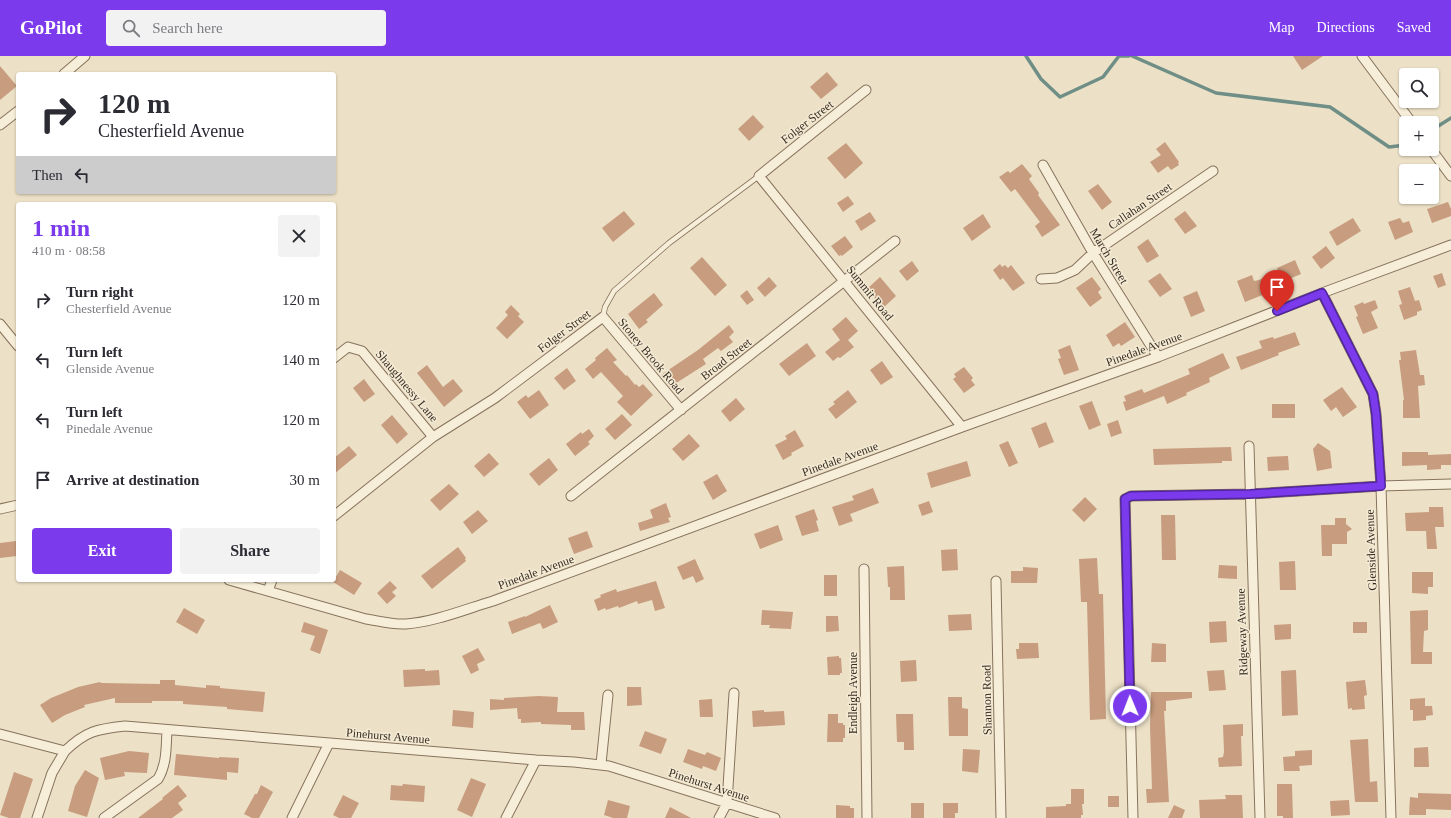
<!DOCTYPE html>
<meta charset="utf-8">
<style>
:root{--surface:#fff;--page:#f2f2f3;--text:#2b2b33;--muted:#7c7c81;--accent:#7c3aed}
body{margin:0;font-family:"Times New Roman",serif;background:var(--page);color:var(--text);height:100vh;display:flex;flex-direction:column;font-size:15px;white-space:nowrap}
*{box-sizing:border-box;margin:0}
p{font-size:13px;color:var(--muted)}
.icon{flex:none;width:22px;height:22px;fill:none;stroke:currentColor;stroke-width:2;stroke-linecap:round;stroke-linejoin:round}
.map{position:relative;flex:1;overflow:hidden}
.drawer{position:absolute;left:16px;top:146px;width:320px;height:380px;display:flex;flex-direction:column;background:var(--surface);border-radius:4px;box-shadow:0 1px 3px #0004}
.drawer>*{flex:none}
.top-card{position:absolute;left:16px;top:16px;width:320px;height:122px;border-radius:4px;box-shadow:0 1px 3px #0004;background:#fff;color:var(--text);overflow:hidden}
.fabs{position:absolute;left:1399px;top:12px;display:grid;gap:8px}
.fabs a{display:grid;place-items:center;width:40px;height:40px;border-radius:4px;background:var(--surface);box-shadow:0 1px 3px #0004;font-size:20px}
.pin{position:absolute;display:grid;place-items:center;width:34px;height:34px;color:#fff;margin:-41px -17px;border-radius:50% 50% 50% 0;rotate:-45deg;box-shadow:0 0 4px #0007}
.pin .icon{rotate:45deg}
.me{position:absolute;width:44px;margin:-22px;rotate:359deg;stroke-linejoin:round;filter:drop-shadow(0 0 3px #0008)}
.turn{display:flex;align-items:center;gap:14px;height:84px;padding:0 16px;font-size:18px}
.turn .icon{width:52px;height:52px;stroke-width:2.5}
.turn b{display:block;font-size:28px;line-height:34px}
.then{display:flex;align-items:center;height:38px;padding:0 16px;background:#0003;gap:8px;font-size:15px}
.round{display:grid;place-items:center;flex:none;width:42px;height:42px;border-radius:4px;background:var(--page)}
.head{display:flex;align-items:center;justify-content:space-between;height:68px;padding:0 16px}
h1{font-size:24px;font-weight:600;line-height:30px;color:var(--accent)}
.action{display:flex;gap:8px;margin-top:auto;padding:8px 16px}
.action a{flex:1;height:46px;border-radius:4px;background:var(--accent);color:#fff;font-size:16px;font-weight:600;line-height:46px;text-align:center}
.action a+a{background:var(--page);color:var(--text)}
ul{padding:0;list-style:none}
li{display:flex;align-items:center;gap:12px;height:60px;padding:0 16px}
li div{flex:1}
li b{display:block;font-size:15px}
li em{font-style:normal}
header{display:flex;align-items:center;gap:24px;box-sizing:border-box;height:56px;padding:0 20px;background:var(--accent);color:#fff}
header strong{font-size:19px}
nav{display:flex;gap:22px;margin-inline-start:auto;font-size:14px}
.search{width:280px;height:36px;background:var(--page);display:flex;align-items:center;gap:10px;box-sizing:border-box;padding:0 14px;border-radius:4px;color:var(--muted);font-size:15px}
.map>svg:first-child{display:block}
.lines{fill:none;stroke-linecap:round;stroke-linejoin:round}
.stream{stroke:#6e8e86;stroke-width:3.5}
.building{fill:#c89c7e}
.service-casing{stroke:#87735d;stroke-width:6}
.minor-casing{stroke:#87735d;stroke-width:11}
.service{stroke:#f7eed9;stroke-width:4.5}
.minor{stroke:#f7eed9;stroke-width:9}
.route-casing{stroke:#51269a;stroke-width:10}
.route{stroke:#7c3aed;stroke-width:7}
.labels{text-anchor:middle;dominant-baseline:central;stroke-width:3;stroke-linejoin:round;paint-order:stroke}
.street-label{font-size:12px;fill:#382b20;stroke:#f4ebd5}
</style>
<header>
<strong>GoPilot</strong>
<div class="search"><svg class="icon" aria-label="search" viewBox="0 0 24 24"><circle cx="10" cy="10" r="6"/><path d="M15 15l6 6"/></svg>Search here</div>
<nav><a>Map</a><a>Directions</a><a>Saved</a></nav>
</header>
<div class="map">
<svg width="1451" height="762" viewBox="0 0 1451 762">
<rect width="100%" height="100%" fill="#ece0c6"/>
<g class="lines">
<path class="stream" d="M1026,0L1041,23L1060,41L1103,21L1119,0H1129
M1132,0L1216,37L1330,51L1389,91L1406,89
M1432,74L1451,62"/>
</g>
<path class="building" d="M1293,0H1323L1302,14Z
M0,10L17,30L0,44Z
M827,16L838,29L821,43L810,31Z
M753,59L764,71L749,85L738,73Z
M1165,86L1179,106L1178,107L1179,109L1171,114L1168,110L1158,117L1150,106L1161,99L1156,93Z
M846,87L863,107L845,123L827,102Z
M1022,108L1032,120L1029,123L1039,137L1038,139L1060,169L1042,181L1035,170L1040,166L1015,133L1011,136L999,121L1008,115L1010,117Z
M1098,128L1112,146L1102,154L1088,135Z
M848,140L854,148L843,156L837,147Z
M1448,146L1451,153V160L1432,167L1427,153Z
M624,155L635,168L613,186L602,172Z
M1185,155L1197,170L1185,178L1174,163Z
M870,156L876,165L861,175L855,165Z
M983,158L991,171L972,185L963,172Z
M1353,162L1361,175L1337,190L1329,176Z
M1400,162L1403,167L1409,165L1413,176L1395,184L1388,166Z
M845,180L853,191L842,200L841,199L839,200L831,190Z
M1148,183L1159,200L1147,207L1137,191Z
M1326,190L1335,202L1321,213L1312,201Z
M702,201L727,229L715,240L690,212Z
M1295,204L1301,218L1284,225L1285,228L1264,237L1265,238L1245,246L1237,225L1252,219L1254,225L1259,224L1278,215L1277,212Z
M912,205L919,215L907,225L899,215Z
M1000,208L1002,211L1005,209L1008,212L1011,209L1025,227L1013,235L1003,222L1000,224L993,214Z
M1160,217L1172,233L1160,241L1148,225Z
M1442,217L1446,229L1438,232L1433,220Z
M769,221L777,230L765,241L757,232Z
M880,221L896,240L883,252L867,233Z
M1092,221L1101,233L1098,236L1102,242L1090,251L1076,232Z
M1410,231L1415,245L1419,244L1422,254L1417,256V259L1404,264L1399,249L1402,248L1398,235Z
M747,234L754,244L747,249L740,240Z
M1197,235L1205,255L1191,261L1183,241Z
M654,237L663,249L646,264L648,266L639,273L628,258Z
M1375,244L1378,252L1371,256L1378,272L1363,278L1356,261L1358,260L1354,250L1363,246L1364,248Z
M511,249L520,258L518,260L524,266L507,283L496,272L508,259L505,256Z
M846,261L858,275L848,284L854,291L840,302L838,301L833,305L825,296L840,284L832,273Z
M1125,266L1135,281L1121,290L1119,287L1113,291L1106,279Z
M729,269L734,276L729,281L733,286L721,295L718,292L703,303L706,308L670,331L661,319L698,294Z
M1295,276L1300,289L1278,297L1279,299L1241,314L1236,301L1262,292L1259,285L1273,281L1274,283Z
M807,287L816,300L789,320L779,308Z
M1070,289L1079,314L1064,319L1058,303L1061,302L1058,294Z
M607,292L617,304L613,306L626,320L627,319L635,329L636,328L639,331L643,328L653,339L631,360L617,346L623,340L601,316L593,323L585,313L596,304L595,302Z
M1416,294L1420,319H1424L1425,329L1418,330L1420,362H1403V344H1404L1399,304H1401L1400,296Z
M1223,297L1230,312L1209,322L1210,326L1186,337L1187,339L1167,348L1164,340L1126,355L1123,346L1126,345L1124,340L1142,333L1144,337L1190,318L1188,313Z
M882,305L893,321L881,329L870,314Z
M427,309L443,331L453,323L463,335L444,351L417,317Z
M964,311L973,322L971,324L975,329L964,337L953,323L956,321L954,318Z
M567,312L576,325L564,334L554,322Z
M364,323L375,338L364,346L353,332Z
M1342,331L1357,351L1343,361L1336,351L1331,355L1323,344Z
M539,334L549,349L530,363L517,346L526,339L528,342Z
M848,334L857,346L836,363L828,353L835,348L833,346Z
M736,342L745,353L730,366L721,355Z
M1092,345L1101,369L1089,374L1079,350Z
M1272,348H1295V362H1272Z
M622,358L632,369L615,384L605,373Z
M392,359L408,378L397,388L381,369Z
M1118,364L1122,377L1111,381L1107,368Z
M1046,366L1054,386L1039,392L1031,372Z
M589,373L594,380L588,386L590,388L575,400L566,388L581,376L582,378Z
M795,374L804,390L791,397L792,399L783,404L775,389L787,383L785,380Z
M689,378L700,390L683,405L672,393Z
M1008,385L1018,407L1009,411L999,389Z
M1318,387L1330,395L1332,412L1317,415L1313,393Z
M349,390L357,399L334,418V402Z
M1231,391L1232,405H1222V407L1154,409L1153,393Z
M1402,396H1428V399L1451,398V409H1441V413L1427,414V409L1402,410Z
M489,397L499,408L484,421L474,410Z
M1288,400L1289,414L1268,415L1267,401Z
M549,402L558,414L539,430L529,418Z
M967,405L971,420L931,432L927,417Z
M717,418L727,435L713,444L703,426Z
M449,428L459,438L440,455L430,444Z
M873,432L879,447L850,458L853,465L839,470L832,451L854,444L852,440Z
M1085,441L1097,453L1084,466L1072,454Z
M929,445L933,456L922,460L918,449Z
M666,447L671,461L668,462L670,466L640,475L638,467L653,462L650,454Z
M1429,451H1443L1444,471H1435L1437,493H1427L1426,475H1406L1405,457L1429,456Z
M814,453L818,464L816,465L819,475L802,480L795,460Z
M478,454L488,465L472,478L463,466Z
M1161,459H1175L1176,504H1162Z
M1335,462H1346V468L1352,473L1347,476V488H1332V500H1322L1321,469H1335Z
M778,469L783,484L760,493L754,478Z
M587,475L593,491L574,498L568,482Z
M16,485L17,500L0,502V487Z
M458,491L466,502L465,503L466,505L432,533L421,520Z
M957,493L958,514L942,515L941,494Z
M1097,502L1099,538H1103L1106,663L1090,664L1087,546H1081L1079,503Z
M695,503L704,523L696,527L693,520L683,524L677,511Z
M1295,505L1296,534H1280L1279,506Z
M1219,509L1237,510V523L1218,522Z
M904,510L905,544H890V531H888L887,511Z
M1023,511L1038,512L1037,527H1011V515H1023Z
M340,514L362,527L354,539L333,526Z
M1412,516H1433V531H1428V538L1412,537Z
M824,519H837V540H824Z
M390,525L397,532L392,536L396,540L387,548L377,537Z
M656,525L665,552L655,555L652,544L638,548L637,545L619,552L618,550L606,554L605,552L598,555L594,544L601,541L600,539L616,533L617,536Z
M550,549L558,566L543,573L540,567L512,578L508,566L525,560V561Z
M184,552L205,564L197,578L176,566Z
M762,554L793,556L791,573L769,572L770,569H761Z
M1428,554V574L1424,575L1423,596H1432V608H1411L1410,555Z
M971,558L972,574L949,575L948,559Z
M826,560H838L839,575L826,576Z
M1226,565L1227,586L1210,587L1209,566Z
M304,566L328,574L320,598L310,594L315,580L301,576Z
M1353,566H1367V577H1353Z
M1291,568V583L1275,584L1274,569Z
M1019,587H1038L1039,602L1017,603L1016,593H1019Z
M1152,587L1166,588V606H1151Z
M478,592L485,604L477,608L479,614L471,618L462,600Z
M839,600V602H841L842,617H840V619H828L827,601Z
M916,604L917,625L901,626L900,605Z
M425,613V615L439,614L440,629L404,631L403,614Z
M1224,614L1226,634L1209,635L1207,615Z
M1296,614L1298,659L1282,660L1281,615Z
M160,624H175V629L206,632V629L220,630V632L265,636L263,656L227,653V651L183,648V645H152V647H115V642L84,649L85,651L65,659L52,667L40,649L51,642L78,631L100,626L101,627L160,628Z
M1365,624L1367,639L1364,640L1365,653L1352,654V652L1348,653L1346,626Z
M627,631H641L642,649L627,650Z
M1151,636H1192V642L1166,645V655H1164L1169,746L1147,747L1146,733H1152L1150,671Z
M539,640L558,641L557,656H584L585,674H571V669L541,668V666L521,667V663H518L517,652L490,654V643L504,644V642Z
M948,641H962V652L968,653V680H949Z
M1425,642V650H1432L1433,659L1426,660V664L1413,665V654H1410V643Z
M712,643L713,661H700L699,644Z
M453,654L474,656L473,672L452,670Z
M764,654V656L784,655L785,669L753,671L752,655Z
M828,658H838V667H843V669H845V682H843V686H827Z
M896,658H913L914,694H904V686H897Z
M1243,668V680H1241L1242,710L1219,711L1218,702L1223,701L1224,696L1223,669Z
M645,675L667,683L661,698L639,690Z
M1368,683L1370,726L1377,725L1378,746H1355L1350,684Z
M1428,691L1429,711H1414V692Z
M688,693L705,699L707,696L721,702L716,715L703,710L702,713L683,706Z
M963,693L980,694L978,717L962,715Z
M1312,694V709L1299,710L1300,715H1284L1283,701L1295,700V695Z
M129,695L149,697L147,717L124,716L125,720L105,724L100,702Z
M176,698L219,702V701L239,702L238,717L227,716V724L174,719Z
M85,714L99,722L87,761L68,755L75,730Z
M14,716L33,723L20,762H9L0,759Z
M471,722L486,728L472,761L457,754Z
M403,728L425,730L424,746L390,744L391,729L402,730Z
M1277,728H1292L1293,762H1283V760H1277Z
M178,729L187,740L178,747L183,754L172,762H138L163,743L162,742Z
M261,729L273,736L259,762H252L244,758L255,738H257Z
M1071,733H1084V748H1082L1083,759H1081V762H1046V751L1066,750V748H1071Z
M1418,737L1451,738V754L1426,753V759H1409L1410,741L1418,742Z
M343,739L359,747L351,762H339L333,759Z
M1225,739H1242L1243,762H1200L1199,744L1226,743Z
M1108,740H1119V751H1108Z
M608,744L630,750L627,762H613L604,759Z
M1349,744L1350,759L1331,760L1330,745Z
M911,747H924V762H911Z
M943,747H958V757H955V762H943Z
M836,749L850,750V752H854V762H836Z
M1174,749L1185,754L1182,762H1168Z
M670,751L691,762H665Z"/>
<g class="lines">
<defs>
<path id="service" d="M603,261L605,251L614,235L669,187L759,120"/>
<path id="minor" d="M1362,0L1412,67
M64,18L85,0
M866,34L759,120L962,371
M0,69L18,55
M1431,93L1451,120
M1043,109L1093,197L1158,301
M1041,223L1057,222L1075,214L1093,197L1213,115
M1322,237L1373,338L1376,358L1381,430L1391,762
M0,268L18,290
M334,302L348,291L362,295L433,381
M1249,390L1260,762
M571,440L895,185
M0,453L18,449
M334,460L433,381L495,342L603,261L681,354
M864,513L867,762
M229,524L366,563C379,565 393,569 406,568C434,566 466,553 493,545L962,371L1158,301L1322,237L1451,189
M996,525L1001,762
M268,535L272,524
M0,678L65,695C86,675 97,673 125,670L536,704L574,706L609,710L775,762
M601,708L608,639
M37,762L52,717L65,695
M104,762L158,723C167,708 166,691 167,674
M292,762L329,687
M506,762L536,704
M719,762L727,747L734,637
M1133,762L1125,443L1131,440L1250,438L1381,430L1451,428"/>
</defs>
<use href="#service" class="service-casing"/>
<use href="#minor" class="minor-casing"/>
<use href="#service" class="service"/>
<use href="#minor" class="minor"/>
</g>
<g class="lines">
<defs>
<path id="route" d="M1130,650L1125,443L1131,440L1250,438L1381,430L1376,358L1373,338L1322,237L1277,255"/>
</defs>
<use href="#route" class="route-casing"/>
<use href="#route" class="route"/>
</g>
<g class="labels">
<g class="street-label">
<text transform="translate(807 66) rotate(-38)">Folger Street</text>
<text transform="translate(1140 150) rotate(-34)">Callahan Street</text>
<text transform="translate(1109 200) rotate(59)">March Street</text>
<text transform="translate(870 237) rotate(51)">Summit Road</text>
<text transform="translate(564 275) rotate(-37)">Folger Street</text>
<text transform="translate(1144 293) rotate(-20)">Pinedale Avenue</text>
<text transform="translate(651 300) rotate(50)">Stoney Brook Road</text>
<text transform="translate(726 303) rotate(-38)">Broad Street</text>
<text transform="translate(407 330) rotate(50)">Shaughnessy Lane</text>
<text transform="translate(840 403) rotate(-20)">Pinedale Avenue</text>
<text transform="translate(1371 494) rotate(-92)">Glenside Avenue</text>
<text transform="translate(536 516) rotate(-20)">Pinedale Avenue</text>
<text transform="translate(1242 576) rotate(-92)">Ridgeway Avenue</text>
<text transform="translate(853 637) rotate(-90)">Endleigh Avenue</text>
<text transform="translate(987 644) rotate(-91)">Shannon Road</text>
<text transform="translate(388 680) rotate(5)">Pinehurst Avenue</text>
<text transform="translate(709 729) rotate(18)">Pinehurst Avenue</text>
</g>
</g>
</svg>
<div class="fabs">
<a><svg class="icon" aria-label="search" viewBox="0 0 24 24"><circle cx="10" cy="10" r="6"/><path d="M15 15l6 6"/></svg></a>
<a>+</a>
<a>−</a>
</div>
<div class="pin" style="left:1277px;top:255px;background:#d93025"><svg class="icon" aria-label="arrive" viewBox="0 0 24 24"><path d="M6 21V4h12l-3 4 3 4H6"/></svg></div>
<svg class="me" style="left:1130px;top:650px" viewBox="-20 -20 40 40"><circle r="17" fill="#7c3aed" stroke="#fff" stroke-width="3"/><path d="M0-11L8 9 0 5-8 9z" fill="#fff"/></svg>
<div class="top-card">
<div class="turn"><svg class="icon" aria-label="right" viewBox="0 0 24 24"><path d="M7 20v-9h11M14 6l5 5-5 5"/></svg><div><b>120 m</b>Chesterfield Avenue</div></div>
<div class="then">Then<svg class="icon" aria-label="left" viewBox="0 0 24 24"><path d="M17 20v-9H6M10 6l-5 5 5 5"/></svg></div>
</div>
<section class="drawer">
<div class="head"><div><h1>1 min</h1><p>410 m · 08:58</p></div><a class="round"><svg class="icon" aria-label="close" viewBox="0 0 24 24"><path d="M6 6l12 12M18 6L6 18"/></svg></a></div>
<ul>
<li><svg class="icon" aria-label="right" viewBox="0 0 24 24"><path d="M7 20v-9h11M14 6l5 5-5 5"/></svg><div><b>Turn right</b><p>Chesterfield Avenue</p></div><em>120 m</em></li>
<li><svg class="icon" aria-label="left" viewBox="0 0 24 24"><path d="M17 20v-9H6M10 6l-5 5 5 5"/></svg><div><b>Turn left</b><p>Glenside Avenue</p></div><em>140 m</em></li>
<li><svg class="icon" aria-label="left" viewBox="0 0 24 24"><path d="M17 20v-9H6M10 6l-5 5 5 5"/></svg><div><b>Turn left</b><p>Pinedale Avenue</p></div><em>120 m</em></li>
<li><svg class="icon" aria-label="arrive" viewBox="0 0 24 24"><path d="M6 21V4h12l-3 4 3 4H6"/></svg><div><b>Arrive at destination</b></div><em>30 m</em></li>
</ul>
<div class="action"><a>Exit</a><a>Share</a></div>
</section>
</div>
